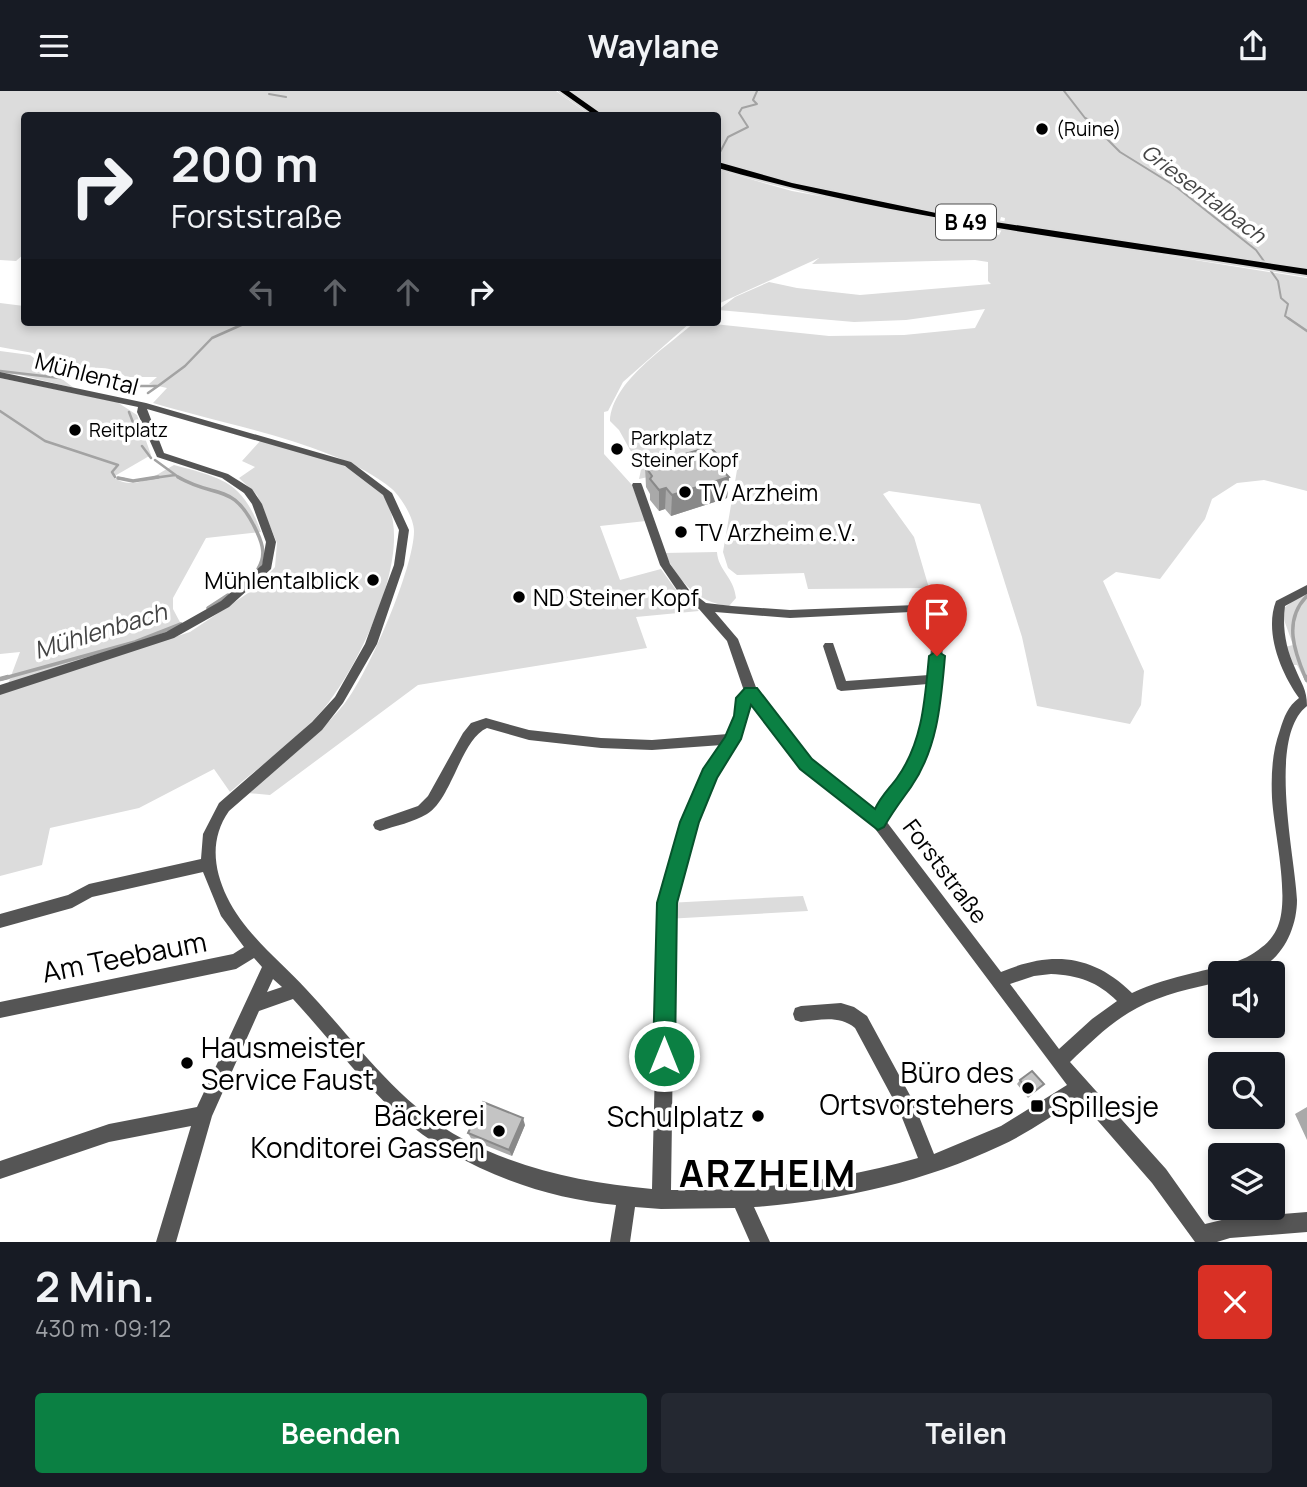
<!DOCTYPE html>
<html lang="de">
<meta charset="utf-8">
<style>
:root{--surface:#171b24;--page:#242831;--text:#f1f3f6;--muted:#9ea1a6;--accent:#0b8043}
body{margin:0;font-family:Manrope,sans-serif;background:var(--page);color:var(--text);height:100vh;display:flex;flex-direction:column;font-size:26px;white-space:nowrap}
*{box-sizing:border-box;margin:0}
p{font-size:23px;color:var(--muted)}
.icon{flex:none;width:38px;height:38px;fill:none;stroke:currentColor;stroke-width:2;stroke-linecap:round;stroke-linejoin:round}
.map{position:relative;height:1151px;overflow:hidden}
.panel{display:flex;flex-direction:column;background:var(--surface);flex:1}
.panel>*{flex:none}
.top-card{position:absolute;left:21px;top:21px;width:700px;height:214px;border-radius:7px;box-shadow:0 4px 10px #0003;background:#171b24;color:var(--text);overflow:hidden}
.fabs{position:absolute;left:1208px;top:870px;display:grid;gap:14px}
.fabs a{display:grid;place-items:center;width:77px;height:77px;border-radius:7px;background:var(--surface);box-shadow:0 4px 10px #0003;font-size:35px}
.pin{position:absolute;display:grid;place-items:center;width:60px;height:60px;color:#fff;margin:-72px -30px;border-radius:50% 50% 50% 0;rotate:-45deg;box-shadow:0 0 7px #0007}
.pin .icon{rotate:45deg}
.me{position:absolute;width:77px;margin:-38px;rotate:0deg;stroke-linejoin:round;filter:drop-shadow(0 0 5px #0008)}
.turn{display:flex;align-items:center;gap:24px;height:147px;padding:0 35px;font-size:32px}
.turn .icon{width:91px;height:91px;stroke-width:2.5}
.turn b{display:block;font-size:49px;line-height:60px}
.lanes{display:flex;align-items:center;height:66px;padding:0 35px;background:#0003;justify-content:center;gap:35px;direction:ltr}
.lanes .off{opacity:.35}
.round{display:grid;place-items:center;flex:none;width:74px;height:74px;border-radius:7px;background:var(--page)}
.headline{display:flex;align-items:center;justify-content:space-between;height:119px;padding:0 35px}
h1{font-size:42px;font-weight:700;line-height:52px}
.action{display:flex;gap:14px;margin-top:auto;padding:14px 35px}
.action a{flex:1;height:80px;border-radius:7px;background:var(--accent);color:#fff;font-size:28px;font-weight:700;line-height:80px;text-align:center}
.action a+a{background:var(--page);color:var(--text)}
header{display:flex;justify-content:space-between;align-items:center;height:91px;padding:0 35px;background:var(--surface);font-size:32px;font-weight:700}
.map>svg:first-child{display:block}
.green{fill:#dcdcdc}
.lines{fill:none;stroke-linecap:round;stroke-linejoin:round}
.stream-far3{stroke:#a3a3a3;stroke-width:2}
.stream-far2{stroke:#a3a3a3;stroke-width:2.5}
.stream-far1{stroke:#a3a3a3;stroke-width:3.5}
.stream{stroke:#a3a3a3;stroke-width:4.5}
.highway-casing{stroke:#dbdbdb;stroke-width:4}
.minor{fill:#555;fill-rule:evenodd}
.highway{fill:#000;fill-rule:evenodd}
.wall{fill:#a9a9a9}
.shaded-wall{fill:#898989}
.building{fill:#c4c4c4;stroke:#898989;stroke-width:2}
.route{fill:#0b8043;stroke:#07532c;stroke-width:2}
.poi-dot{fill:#000;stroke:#fff;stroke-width:2.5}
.labels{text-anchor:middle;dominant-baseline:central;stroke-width:7;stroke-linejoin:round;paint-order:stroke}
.far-poi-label{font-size:19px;fill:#000;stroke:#fff;text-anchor:start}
.far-water-label{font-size:21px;font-style:italic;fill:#444;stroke:#fff}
.shield{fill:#fff;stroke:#4c4c4c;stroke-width:2}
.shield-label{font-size:21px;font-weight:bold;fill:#000}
.street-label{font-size:23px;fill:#000;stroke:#fff}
.poi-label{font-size:23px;fill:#000;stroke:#fff;text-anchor:start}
.water-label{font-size:24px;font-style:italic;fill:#444;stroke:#fff}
.near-street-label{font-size:28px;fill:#000;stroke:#fff}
.near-poi-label{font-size:28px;fill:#000;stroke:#fff;text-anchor:end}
.near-district-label{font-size:37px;font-weight:bold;letter-spacing:2px;fill:#000;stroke:#fff}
</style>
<header><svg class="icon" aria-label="menu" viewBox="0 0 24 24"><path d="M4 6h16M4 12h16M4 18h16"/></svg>Waylane<svg class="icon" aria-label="share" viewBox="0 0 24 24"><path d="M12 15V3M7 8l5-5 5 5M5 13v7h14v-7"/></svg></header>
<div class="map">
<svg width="1307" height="1151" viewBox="0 0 1307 1151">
<rect width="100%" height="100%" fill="#fff"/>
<path class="green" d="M0,0H556L590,24H24V163L16,170L0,169Z
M566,0H1307V179L1004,133L1005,127L1001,126L999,133C904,118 810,99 718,71V24H601Z
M718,79L792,100L997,137L995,143L999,144L1002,138L1307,187V400L1264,389L1237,392L1212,408L1205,428L1160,488L1116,481L1103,490L1144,580L1141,614L1130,633L1037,615L1022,546L980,413L889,400L883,403L914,446L929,497L808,498L804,482L737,484L728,477L723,461L737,379C702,365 674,381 639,388L642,374L637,366H634L619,339L610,330C612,290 667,256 695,231L829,245L904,244L975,237L985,218L906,229L854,231L718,219L735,206L769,191L797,197L860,204L991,193L988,190V171L975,169L812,173L819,167L718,213Z
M0,212L24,215V231H691L623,291L608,320L604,321V363L632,394L646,430L600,435L620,489L661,478L681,506L699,520L636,526L647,557L418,594L270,704L247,702C281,674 317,647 345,612C368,583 414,477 414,440C414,427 401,406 392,398C339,353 222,333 153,312L167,297L149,293L157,286H126C112,273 81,275 66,285L33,262L0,256Z
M0,260L30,264L74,297L20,284L0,282Z
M0,287L117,311L137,324L151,364L113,386C134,401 154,385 174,374C223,387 243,391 261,441L206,447L173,507V518L182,535L140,553L8,593L20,561L0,563Z
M261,349C299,361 356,369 382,403C419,452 362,568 329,611C303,645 263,672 230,701L214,678L139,717L50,737L42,774L0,785V602L190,541L257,496L275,476L277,452L257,404L239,387L255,376L242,370Z
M717,461C718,479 734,486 736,507L729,515C695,511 680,490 664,462Z
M1307,499V593L1297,574H1293L1285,556L1293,554L1283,526L1284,517Z
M803,805L808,820L666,828L667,812Z"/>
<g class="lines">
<path class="stream-far3" d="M1064,0L1085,27L1102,35L1100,41L1120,61L1175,95L1256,159L1278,190L1281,207L1288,213L1285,225L1291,229
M269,3L286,6
M718,65L728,46L748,36L739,22L742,17L757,13L753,9L757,0"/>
<path class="stream-far2" d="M1288,227L1307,240
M0,280L60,287
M120,295H158L148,302
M158,295L185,275L212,247L248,231
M0,320L45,350L118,374L112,381L115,386
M129,321L139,347
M142,355L151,367
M155,369L181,388
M118,387L124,388
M146,388L175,384"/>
<path class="stream-far1" d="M178,386C217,409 233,389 257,441C263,454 266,465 258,478
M118,387L133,390L158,386
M208,517L228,504
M1,588L135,551L181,533
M1306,588C1294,560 1283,529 1307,505"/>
<path class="stream" d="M1306,586L1307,589
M0,588L8,586"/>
<defs>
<path id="highway" d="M560,0H569L603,24H594Z
M718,71L792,92L936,122L1307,178V184C1109,152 911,132 718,77Z"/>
</defs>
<use href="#highway" class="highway-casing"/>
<path class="minor" d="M0,281L146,312L351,371L392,402L409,439L404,474L377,553L343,612L322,639L229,720C210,747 213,777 227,806C245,843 279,869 306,898C355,950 399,1014 463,1048C522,1079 586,1092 652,1098L659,812L683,731L702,684L722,654L652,659L601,657L529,649L487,637C461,648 452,708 427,723C414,731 395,735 380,740L375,738L373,734L375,730L418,715L428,705L463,642L471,632L486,627L529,639L601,647L652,649L728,643L736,625L738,607L744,600L727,550L699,518L681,505L660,474L632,394L633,392H641L642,394L670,473L689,499L706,512L732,515L790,519L941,513L944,542L937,632L910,695L896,709L886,730L1001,881C1051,860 1092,863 1132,902C1151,893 1172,887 1193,882C1217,876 1242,873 1262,856C1269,851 1275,843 1278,835C1290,805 1274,741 1272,707C1271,684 1272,661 1280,639C1284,626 1288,615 1299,607C1281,582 1264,541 1276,510L1307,494V503L1285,515C1282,536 1286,558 1295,577C1301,592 1307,598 1307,615C1267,646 1295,764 1297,809C1297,839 1280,875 1247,882C1239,884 1228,882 1220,882V891C1192,897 1163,903 1137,917C1112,930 1091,951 1070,971L1166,1078L1205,1133L1230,1127L1307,1121V1141L1230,1147L1217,1151H1195L1152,1092L1078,1007C1053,1025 1028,1042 1000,1055C924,1091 838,1110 754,1116L770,1151H750L735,1117L661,1118L635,1116L630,1151H610L616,1114C539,1107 455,1075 397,1023C359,988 328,946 293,908L259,920L212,1025L176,1151H156L191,1035L109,1051L0,1088V1070L109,1033L197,1016L262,876L254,867L236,878L0,927V911L233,863L244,856L221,825L203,781L92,806L72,817L0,837V823L68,804L89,793L201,768L203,743L219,712L312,631L335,606L365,553L394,474L399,439L383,404L345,375L147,318L164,362L228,383L252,398L262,413L276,451L271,478L229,516L174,547L0,604V594L166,541L221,510L262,474L266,451L252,413L244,402L222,387L157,366L137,321L138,316L0,287ZM931,520L932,542L929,584L846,590L833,552H825L823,555L837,598L841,600L928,593L925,632L900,687L886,701L876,721L811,669L757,599L738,548L715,521L790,527ZM750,609L801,677L873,735L1067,994L1001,1035L934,1063L912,1008L867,925L854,916L841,912L801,915L795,917L793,923L795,929L801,931C820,929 839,924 855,937L899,1019L918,1067C837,1090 755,1100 671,1099L675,812L697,731L715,686L740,648L748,625ZM1051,883C1078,884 1098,891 1117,910L1092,928L1059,958L1010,893L1034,885ZM273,888L282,896L267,901Z"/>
<use href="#highway" class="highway"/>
</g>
<path class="wall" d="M645,375L720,377L729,386L727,407L671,425L665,418L659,420L650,409V403L646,396Z
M1020,989L1044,993L1028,1007L1017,993Z
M1307,1016V1049L1295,1023Z
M525,1034L512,1065L472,1049L468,1042Z"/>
<path class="shaded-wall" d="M721,367L720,388L713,370Z
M729,386L727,407L671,425L672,404Z
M666,397L665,418L659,420V399Z
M523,1027L525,1034L512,1065L509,1059Z"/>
<path class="building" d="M699,359L702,362L713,359L721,367L713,370L729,386L672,404L666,397L659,399L650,388L652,385L645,375Z
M1032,980L1044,993L1031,1003L1020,989Z
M483,1011L523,1027L509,1059L468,1042Z"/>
<path class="route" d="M937,560L945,565C941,610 938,657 911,696C901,710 893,720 884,736L878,739L800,678L751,614L741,648L717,687L699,731L677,812L675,965L672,973L664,976L656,973L653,965L657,812L680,731L703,678L725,646L734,625L736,607L745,597H757L812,668L875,718C881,705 889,698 897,687C923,651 925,607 929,565Z"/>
<g class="poi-dot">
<circle cx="1042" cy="38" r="7"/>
<circle cx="75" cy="339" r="7"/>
<circle cx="617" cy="358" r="7"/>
<circle cx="685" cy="401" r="7"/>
<circle cx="681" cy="441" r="7"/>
<circle cx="373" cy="489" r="7"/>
<circle cx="519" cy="506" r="7"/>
<circle cx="187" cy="972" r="7"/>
<circle cx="1028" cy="997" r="7"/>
<rect x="1030" y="1008" width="14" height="14" rx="3.5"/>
<circle cx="758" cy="1025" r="7"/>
<circle cx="499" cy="1040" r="7"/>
</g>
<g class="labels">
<g class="far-poi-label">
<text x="1056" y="38">(Ruine)</text>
<text x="89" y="339">Reitplatz</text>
<text x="631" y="347">Parkplatz<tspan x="631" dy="22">Steiner Kopf</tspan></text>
</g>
<g class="far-water-label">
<text transform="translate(1204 102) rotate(37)">Griesentalbach</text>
</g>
<rect class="shield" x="936" y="113.5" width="60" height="35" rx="5"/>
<g class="shield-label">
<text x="966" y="131">B 49</text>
</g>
<g class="street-label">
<text transform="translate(87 282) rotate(15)">Mühlental</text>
<text transform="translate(946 780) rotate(53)">Forststraße</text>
</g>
<g class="poi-label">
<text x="699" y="401">TV Arzheim</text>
<text x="695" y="441">TV Arzheim e.V.</text>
<text x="359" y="489" text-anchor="end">Mühlentalblick</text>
<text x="533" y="506">ND Steiner Kopf</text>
</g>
<g class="water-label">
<text transform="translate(100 539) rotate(-17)">Mühlenbach</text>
</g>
<g class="near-street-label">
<text transform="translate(124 865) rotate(-11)">Am Teebaum</text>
</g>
<g class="near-poi-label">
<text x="201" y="956" text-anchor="start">Hausmeister<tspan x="201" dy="32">Service Faust</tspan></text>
<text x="1014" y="981">Büro des<tspan x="1014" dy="32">Ortsvorstehers</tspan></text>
<text x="1051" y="1015" text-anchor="start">Spillesje</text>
<text x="485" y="1024">Bäckerei<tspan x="485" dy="32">Konditorei Gassen</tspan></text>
<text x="744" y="1025">Schulplatz</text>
</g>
<g class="near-district-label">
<text x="768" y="1082">ARZHEIM</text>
</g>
</g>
</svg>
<div class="fabs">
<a><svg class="icon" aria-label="sound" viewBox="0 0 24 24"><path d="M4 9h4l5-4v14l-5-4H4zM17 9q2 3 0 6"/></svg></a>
<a><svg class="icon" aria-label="search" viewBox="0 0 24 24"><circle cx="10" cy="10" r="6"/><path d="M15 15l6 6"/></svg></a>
<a><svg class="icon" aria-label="layers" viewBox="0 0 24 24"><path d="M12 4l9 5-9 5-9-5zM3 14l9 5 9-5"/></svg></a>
</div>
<div class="pin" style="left:937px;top:565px;background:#d93025"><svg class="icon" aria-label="arrive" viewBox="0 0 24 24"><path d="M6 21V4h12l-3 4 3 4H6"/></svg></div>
<svg class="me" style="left:664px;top:965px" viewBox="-20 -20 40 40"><circle r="17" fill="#0b8043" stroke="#fff" stroke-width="3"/><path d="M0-11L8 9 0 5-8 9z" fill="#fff"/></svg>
<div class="top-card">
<div class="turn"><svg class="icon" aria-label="right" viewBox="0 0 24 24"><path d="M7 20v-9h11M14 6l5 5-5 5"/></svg><div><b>200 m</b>Forststraße</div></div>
<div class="lanes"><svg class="icon off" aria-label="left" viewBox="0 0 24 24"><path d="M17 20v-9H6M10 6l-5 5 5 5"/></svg><svg class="icon off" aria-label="ahead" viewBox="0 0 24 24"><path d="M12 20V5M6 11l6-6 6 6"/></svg><svg class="icon off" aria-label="ahead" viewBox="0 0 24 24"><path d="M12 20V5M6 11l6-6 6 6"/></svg><svg class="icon" aria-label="right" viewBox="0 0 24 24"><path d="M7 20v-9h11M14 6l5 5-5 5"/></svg></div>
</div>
</div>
<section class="panel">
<div class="headline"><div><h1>2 Min.</h1><p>430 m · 09:12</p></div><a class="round" style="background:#d93025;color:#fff"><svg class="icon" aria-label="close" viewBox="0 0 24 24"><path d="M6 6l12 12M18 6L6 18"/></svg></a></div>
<div class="action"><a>Beenden</a><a>Teilen</a></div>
</section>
